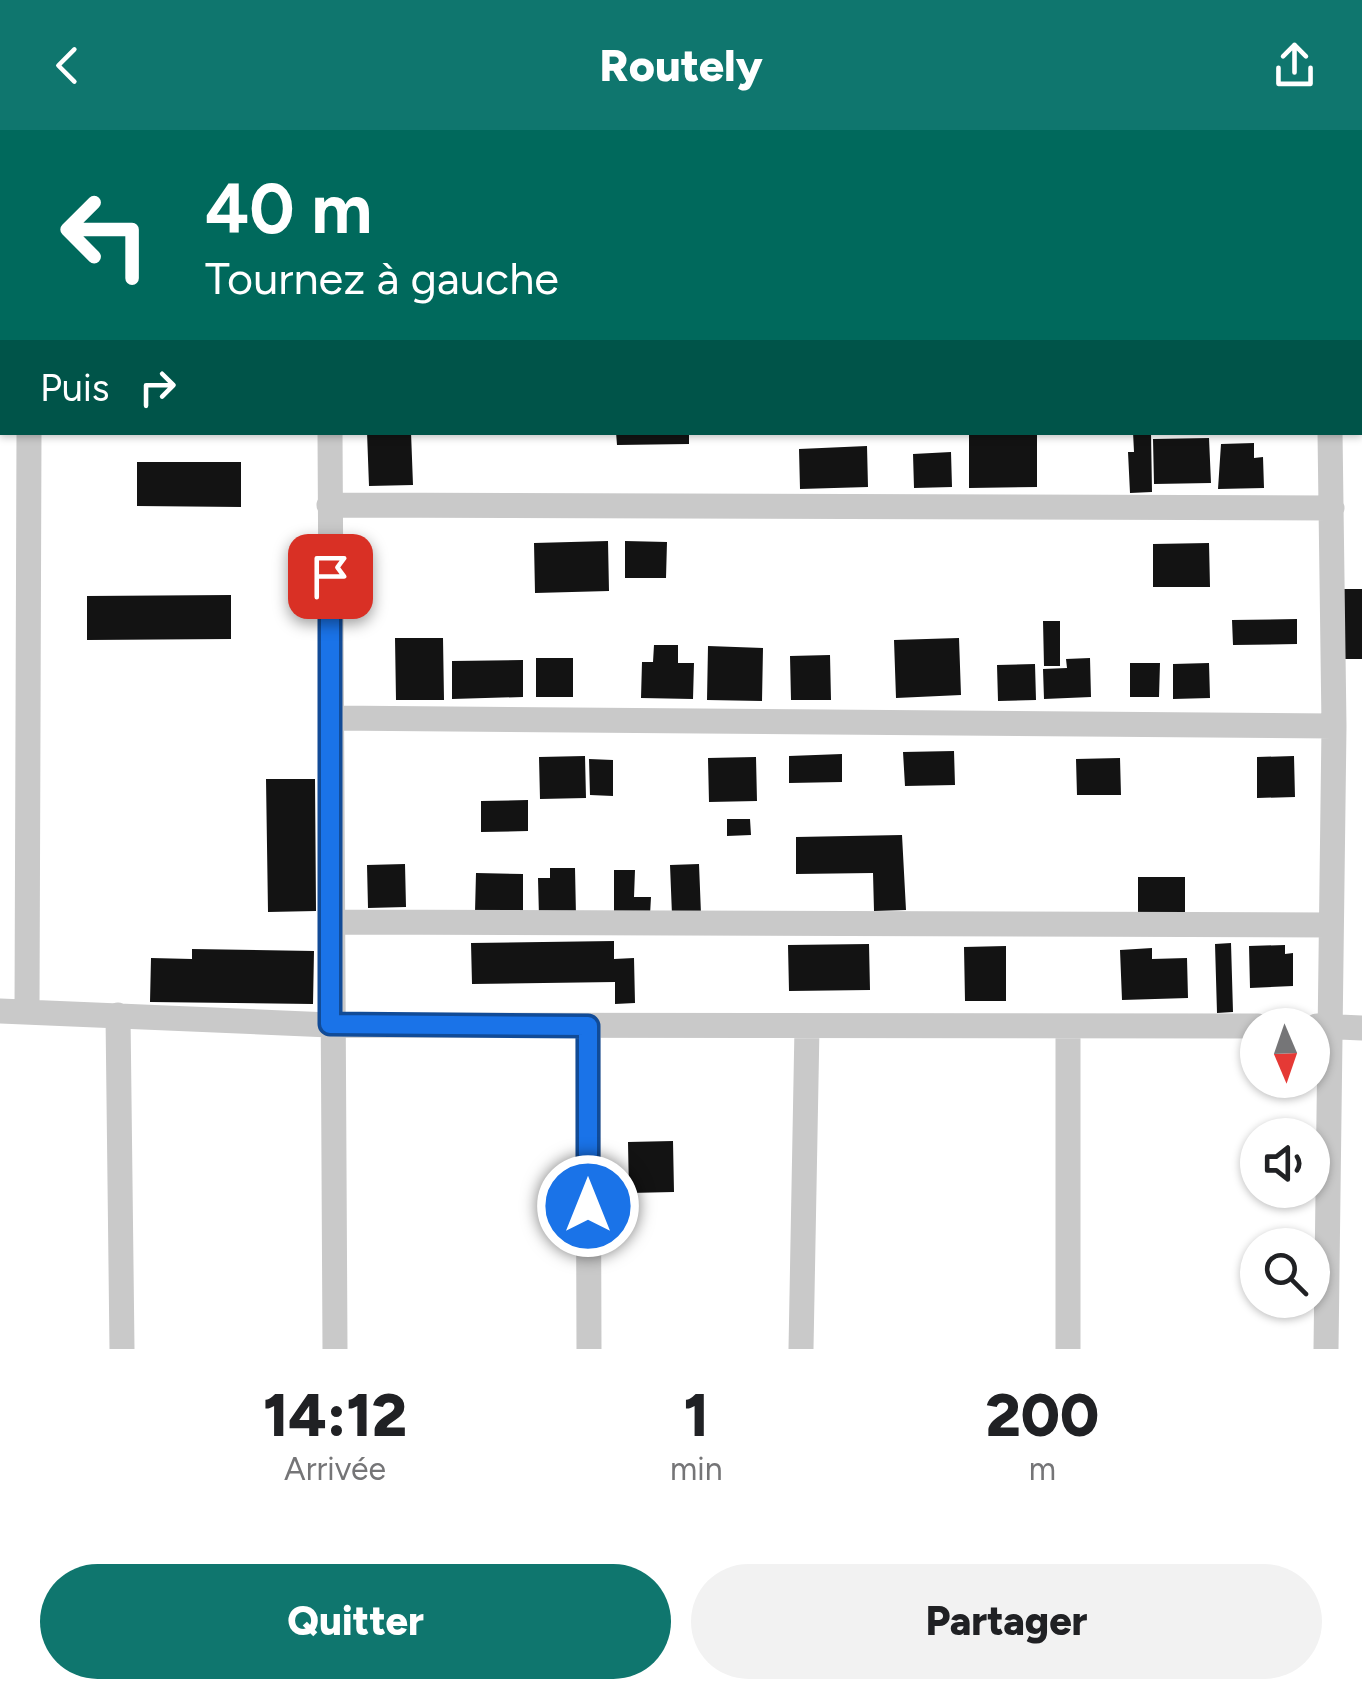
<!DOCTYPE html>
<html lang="fr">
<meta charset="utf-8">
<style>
:root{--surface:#fff;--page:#f2f2f2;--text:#202124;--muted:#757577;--accent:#0f766e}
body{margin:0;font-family:Figtree,sans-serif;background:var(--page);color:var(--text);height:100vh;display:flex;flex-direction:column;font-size:38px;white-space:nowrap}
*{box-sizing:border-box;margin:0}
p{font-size:32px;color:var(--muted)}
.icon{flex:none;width:55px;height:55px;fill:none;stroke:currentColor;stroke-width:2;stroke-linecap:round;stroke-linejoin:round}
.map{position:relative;height:1219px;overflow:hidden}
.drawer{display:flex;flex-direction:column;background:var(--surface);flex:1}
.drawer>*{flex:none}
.guide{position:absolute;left:0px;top:0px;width:1362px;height:305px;box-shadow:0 2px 8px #0004;background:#00695c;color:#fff;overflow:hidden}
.needle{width:65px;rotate:178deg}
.controls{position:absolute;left:1240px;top:878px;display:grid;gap:20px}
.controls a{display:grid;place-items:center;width:90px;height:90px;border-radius:50%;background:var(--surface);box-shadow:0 2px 8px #0004;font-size:50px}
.pin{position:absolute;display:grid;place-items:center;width:85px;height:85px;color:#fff;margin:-42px;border-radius:20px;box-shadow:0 5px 15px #0006}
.me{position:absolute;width:110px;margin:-55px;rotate:0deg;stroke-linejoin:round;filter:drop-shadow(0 0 8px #0008)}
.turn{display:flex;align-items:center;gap:35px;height:210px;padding:0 40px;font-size:45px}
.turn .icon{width:130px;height:130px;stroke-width:2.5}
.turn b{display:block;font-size:70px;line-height:85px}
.then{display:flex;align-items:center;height:95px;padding:0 40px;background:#0003;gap:20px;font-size:38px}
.eta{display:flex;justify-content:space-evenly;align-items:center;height:170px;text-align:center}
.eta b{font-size:60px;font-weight:800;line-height:70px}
.action{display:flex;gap:20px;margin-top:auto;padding:20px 40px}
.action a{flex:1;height:115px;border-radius:60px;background:var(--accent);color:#fff;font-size:40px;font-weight:800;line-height:115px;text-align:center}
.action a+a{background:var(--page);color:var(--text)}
header{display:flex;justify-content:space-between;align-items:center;height:130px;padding:0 40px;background:var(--accent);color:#fff;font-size:45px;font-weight:800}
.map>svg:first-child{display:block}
.building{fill:#131313}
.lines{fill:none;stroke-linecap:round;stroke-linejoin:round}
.street{stroke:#c9c9c9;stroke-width:25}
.route-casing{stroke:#114b97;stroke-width:25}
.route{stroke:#1a73e8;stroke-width:18}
</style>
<header><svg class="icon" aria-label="back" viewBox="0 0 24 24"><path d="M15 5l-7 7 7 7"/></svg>Routely<svg class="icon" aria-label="share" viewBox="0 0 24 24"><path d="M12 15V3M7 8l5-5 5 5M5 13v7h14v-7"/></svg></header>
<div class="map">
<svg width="1362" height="1219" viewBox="0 0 1362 1219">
<rect width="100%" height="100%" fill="#fff"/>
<path class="building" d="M367,302H411L413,355L369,356Z
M616,302H689V314L617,315Z
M1133,302H1151L1152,362L1130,363L1128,322H1134Z
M1037,304V357L969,358V305Z
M1209,308L1211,353L1154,354L1153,309Z
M1254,313V328L1263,327L1264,358L1218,359L1221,314Z
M867,316L868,357L800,359L799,319Z
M951,322L952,357L914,358L913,324Z
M137,332H241V377L137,376Z
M608,411L609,461L535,463L534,413Z
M625,411L667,412L666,448H625Z
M1209,413L1210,457H1153V414Z
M1335,459H1362V529H1337Z
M231,465V509L87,510V466Z
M1297,489V514L1233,515L1232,490Z
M1043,491H1060V536H1044Z
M395,508H443L444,570H396Z
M959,508L961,565L896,568L894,510Z
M654,515H678V533H694L693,569L641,568L642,532H653Z
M708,516L763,518L762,571L707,570Z
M830,525L831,570H791L790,526Z
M536,528H573V567H536Z
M1090,528L1091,567L1044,569L1043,539L1067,538L1066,529Z
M523,530V567L452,569V531Z
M1130,533H1160L1159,567H1130Z
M1209,533L1210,568L1173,569V534Z
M1035,534L1036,570L998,571L997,535Z
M954,621L955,655L905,656L903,622Z
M842,624V652L789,653V626Z
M585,626L586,668L540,669L539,627Z
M1294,626L1295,667L1257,668V627Z
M756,627L757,671L709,672L708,628Z
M1120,628L1121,665H1077L1076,629Z
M589,629L613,630V666L590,665Z
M266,649H315L316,781L268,782Z
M528,670V701L481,702V671Z
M727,689H750L751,705L727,706Z
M902,705L906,780L874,781L873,743L796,744V707Z
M405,734L406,777L368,778L367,735Z
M699,734L701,784L672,785L670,735Z
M550,738H575L576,786L539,787L538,748H550Z
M614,740H635L634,767H651L650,785L614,784Z
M476,743L523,744V783L475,782Z
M1138,747H1185V785L1138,786Z
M614,811V829L634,828L635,873L615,874V852L472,854L471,813Z
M1231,813L1233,882L1217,883L1215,814Z
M869,814L870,860L789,861L788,815Z
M1285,815V824L1293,823V856L1250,858L1249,816Z
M1006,816V871H965L964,817Z
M1152,818V829L1187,828L1188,868L1122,870L1120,820Z
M192,819L314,821L313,874L150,872L151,828L192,829Z
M673,1011L674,1062L629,1063L628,1012Z"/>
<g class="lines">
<path class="street" d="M29,0V2
M1326,0V2
M297,2V0
M550,2V0
M808,2V0
M1067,2V0
M0,144H2
M1360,145H1362
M330,302L335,1219
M329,375L1332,378
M332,588L1334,596
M331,792L1331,795
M0,881L330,895L1258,896
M27,881L29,302
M118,885L122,1219
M588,896L589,1219
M1317,896L1362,898
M1068,897V1219
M801,1219L807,897
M1326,1219L1334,596L1330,302"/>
</g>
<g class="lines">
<defs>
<path id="route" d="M330,446V894L588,896V1076"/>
</defs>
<use href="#route" class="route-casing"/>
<use href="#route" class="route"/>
</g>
</svg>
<div class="controls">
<a><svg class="needle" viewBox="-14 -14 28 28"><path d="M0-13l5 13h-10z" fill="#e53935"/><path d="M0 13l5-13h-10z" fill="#757577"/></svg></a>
<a><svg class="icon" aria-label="sound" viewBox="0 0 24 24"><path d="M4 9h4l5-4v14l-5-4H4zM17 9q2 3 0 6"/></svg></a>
<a><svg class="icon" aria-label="search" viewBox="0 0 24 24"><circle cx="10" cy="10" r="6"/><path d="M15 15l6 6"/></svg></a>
</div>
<div class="pin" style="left:330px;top:446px;background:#d93025"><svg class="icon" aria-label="arrive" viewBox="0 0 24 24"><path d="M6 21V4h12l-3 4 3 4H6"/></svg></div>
<svg class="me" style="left:588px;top:1076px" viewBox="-20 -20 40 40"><circle r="17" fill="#1a73e8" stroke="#fff" stroke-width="3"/><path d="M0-11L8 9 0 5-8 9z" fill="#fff"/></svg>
<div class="guide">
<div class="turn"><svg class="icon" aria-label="left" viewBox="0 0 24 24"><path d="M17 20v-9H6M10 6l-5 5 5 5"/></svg><div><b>40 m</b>Tournez à gauche</div></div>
<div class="then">Puis<svg class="icon" aria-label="right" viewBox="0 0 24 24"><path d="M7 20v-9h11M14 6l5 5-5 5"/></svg></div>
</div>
</div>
<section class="drawer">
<div class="eta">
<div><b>14:12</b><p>Arrivée</p></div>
<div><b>1</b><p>min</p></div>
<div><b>200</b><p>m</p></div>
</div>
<div class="action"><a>Quitter</a><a>Partager</a></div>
</section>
